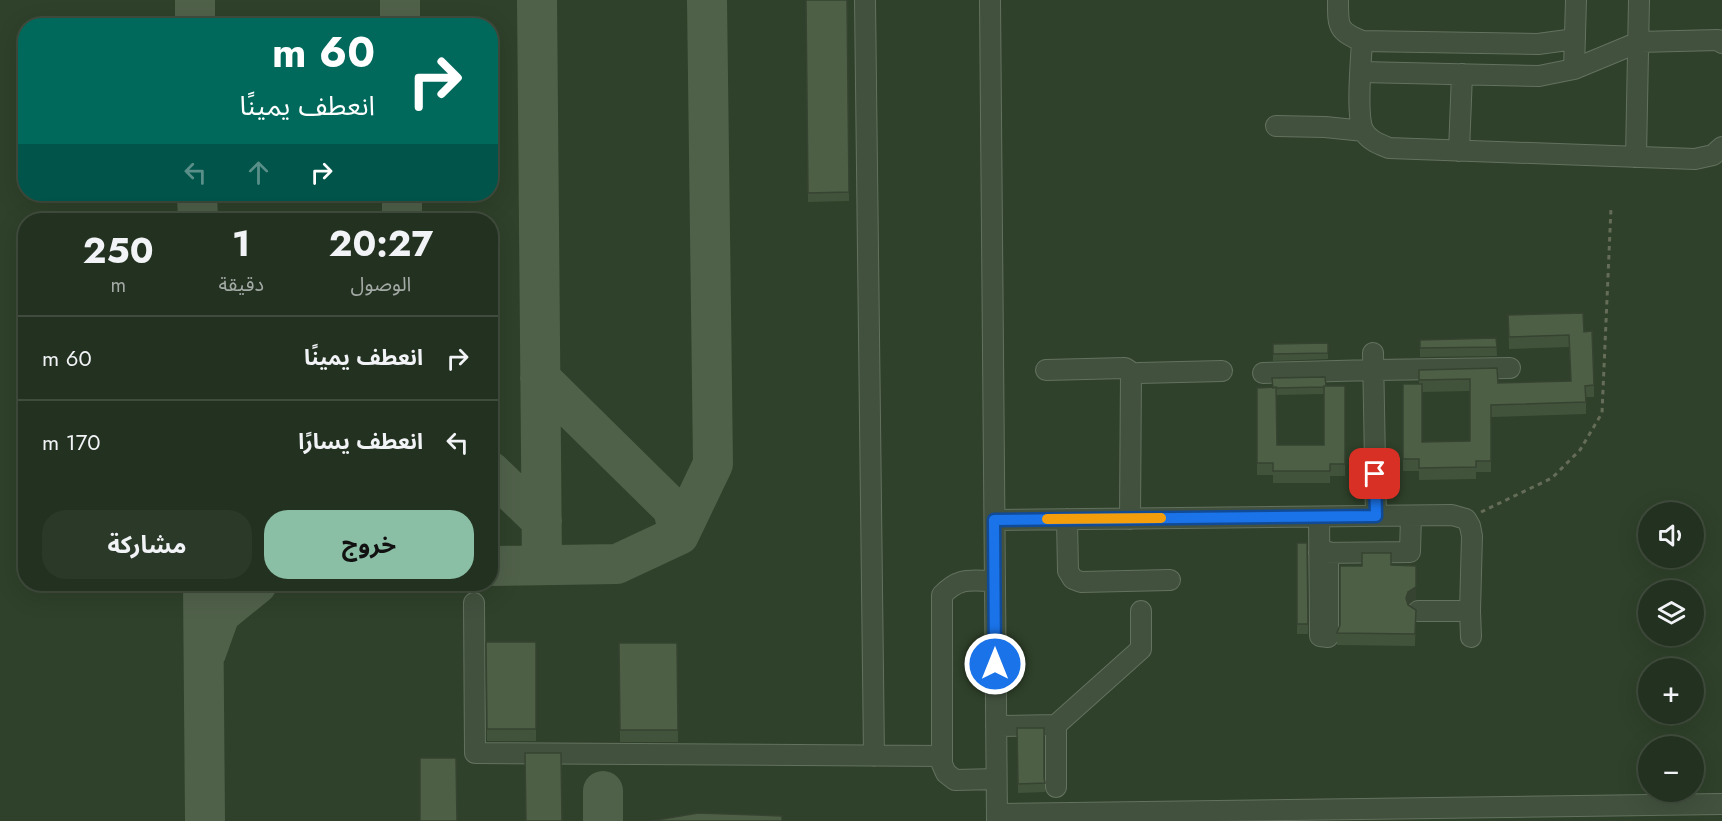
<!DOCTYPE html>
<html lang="ar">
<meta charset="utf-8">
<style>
:root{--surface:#233120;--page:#2b3929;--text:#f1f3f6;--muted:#a3a9a5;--line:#404c3e;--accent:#8abfa5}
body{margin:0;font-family:Jost,"Noto Sans Arabic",sans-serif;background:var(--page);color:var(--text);direction:rtl;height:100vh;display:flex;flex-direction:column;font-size:22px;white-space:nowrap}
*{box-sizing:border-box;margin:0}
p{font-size:20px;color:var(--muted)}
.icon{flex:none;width:33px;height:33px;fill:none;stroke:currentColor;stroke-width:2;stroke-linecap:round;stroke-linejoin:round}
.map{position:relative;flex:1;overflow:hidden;direction:ltr}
.details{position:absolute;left:18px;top:213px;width:480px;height:378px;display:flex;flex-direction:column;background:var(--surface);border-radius:24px;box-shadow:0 6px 24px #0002,0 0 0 2px var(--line);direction:rtl}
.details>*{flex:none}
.guide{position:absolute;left:18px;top:18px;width:480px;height:183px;border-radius:24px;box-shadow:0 6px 24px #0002,0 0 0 2px var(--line);direction:rtl;background:#00695c;color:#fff;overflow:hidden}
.fabs{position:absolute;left:1638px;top:502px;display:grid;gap:12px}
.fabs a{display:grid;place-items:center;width:66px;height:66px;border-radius:50%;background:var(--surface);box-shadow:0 6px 24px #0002,0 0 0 2px var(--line);font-size:30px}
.pin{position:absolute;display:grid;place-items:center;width:51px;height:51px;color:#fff;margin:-26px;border-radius:12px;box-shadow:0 3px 9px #0006}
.me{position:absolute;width:66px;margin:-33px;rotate:0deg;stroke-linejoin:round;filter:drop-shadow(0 0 4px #0008)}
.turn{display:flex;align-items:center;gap:21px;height:126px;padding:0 24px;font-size:27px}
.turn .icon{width:78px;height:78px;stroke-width:2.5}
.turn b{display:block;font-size:42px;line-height:51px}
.lanes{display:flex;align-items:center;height:57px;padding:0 24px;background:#0003;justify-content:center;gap:30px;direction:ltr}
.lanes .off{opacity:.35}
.eta{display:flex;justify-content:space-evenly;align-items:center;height:102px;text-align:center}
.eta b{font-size:36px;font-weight:700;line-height:42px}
.action{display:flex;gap:12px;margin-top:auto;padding:12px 24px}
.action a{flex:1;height:69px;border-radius:24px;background:var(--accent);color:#111;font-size:24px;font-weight:700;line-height:69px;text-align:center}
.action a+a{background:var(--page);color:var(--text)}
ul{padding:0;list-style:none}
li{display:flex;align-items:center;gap:18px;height:84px;padding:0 24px;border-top:2px solid var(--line)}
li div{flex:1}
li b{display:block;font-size:22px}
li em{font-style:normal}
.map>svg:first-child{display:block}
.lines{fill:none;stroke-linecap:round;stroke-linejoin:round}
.taxiway{stroke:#50614a;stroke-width:40}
.minor-casing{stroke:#63715f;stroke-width:22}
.path{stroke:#656c58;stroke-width:3;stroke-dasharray:4.5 4.5;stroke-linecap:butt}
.minor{stroke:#42513e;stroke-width:20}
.wall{fill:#42533c;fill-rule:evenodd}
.shaded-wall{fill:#364331}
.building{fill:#4d6046;stroke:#364331;stroke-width:1.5}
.route-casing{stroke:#114b97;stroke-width:15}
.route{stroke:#1a73e8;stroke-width:10}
.slow{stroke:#f59e0b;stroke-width:10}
</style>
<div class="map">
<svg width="1722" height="821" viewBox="0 0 1722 821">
<rect width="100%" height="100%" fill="#2f412a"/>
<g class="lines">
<path class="taxiway" d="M195,0V26
M400,0V26
M537,0L542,565
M197,194L198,220
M402,194V220
M540,378L673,509L679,535
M490,471L542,521
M490,566L617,564L679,535L713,464L707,0
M203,584L205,821
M206,653L220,614L257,584
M603,791V821"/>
<defs>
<path id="minor" d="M865,0L874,756
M990,0L997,821
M1338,0C1338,26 1337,31 1362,41C1361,61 1356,114 1363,130C1368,140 1379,144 1389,148L1695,159L1713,155L1722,147
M1362,41L1538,44L1575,39
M1574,69L1576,0
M1361,72L1539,76L1574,69L1639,42L1718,40L1722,43
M1276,126L1325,127L1364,131
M1459,151L1462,74
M1636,157L1639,0
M1373,353L1376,516
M1046,370L1125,368L1131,372L1130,519
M1263,373L1374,370L1510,368
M1131,377L1139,373L1222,371
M1319,517L1320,636L1328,637V552
M1067,519L1068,571L1073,579L1081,582L1170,580
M995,520L1452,515L1466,519L1470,526L1472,536L1470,611L1471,637
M1319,553L1410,552L1411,516
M995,581C971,581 960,576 942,595V764L946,773L955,780L996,779
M474,603L475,753L942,756
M1418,611H1470
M996,726L1056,725
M1056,787V725L1141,649V611
M997,814L1722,804"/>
</defs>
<use href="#minor" class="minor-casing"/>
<path class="path" d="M1481,512L1552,478L1580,450L1602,413L1611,208"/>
<use href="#minor" class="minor"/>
</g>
<path class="wall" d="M806,0H847L849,201L808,202Z
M1508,315L1584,332L1594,385V397H1586V414L1491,417V472H1476V479L1419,480V471H1403V384H1419V370L1498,383L1571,381L1569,347L1509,349ZM1470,391V441L1422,442V392Z
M1496,338L1497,356L1420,357V340Z
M1328,343V359L1273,361V344Z
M1345,386V476H1330V483H1273V475H1257V388ZM1324,394V445H1277L1276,395Z
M1297,543H1307L1308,634H1297Z
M1391,565L1416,599L1408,605L1416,610L1415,646L1337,645V633L1362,566Z
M486,642H536V741H487Z
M619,643H677L678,742H620Z
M1017,728L1044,778L1045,783V792L1018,793Z"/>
<path class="shaded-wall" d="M1416,566V599L1408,605L1406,598Z"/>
<path class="building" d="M806,0H847L849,192L808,193Z
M1583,313L1584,332L1592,331L1594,385L1585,386L1586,402L1491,405V461H1476V467L1419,468V459H1403V384H1422V442L1470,441V379L1419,380V370L1497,368L1498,383L1571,381L1569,335L1509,337L1508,315Z
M1496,338L1497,347L1420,348V340Z
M1328,343V353L1273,354V344Z
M1325,377L1326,386H1324V387L1276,388V387L1273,388L1272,378Z
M1324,386H1345V464H1330V471H1273V463H1257V388L1276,387L1277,445H1324Z
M1297,543H1307L1308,624H1297Z
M1362,553H1391V565L1416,566V587L1408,592L1406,598L1408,605L1416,610L1415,634L1337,633L1340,625V566H1362Z
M486,642H536V729H487Z
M619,643H677L678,730H620Z
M1017,728H1044V778L1045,783L1018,784Z
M525,753H561L562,821H526Z
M420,758H456L457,821H420Z
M698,813L782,816V821H651Z"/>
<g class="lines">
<defs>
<path id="route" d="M995,664L994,520L1376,516L1375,474"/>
</defs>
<use href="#route" class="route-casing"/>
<use href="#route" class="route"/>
<path class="slow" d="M1047,519L1161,518"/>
</g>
</svg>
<div class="fabs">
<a><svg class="icon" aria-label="sound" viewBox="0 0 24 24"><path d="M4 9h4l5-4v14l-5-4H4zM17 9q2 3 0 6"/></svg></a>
<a><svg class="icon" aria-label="layers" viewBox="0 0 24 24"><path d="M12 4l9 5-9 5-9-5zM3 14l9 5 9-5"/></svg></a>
<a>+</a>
<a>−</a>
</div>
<div class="pin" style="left:1375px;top:474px;background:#d93025"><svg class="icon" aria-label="arrive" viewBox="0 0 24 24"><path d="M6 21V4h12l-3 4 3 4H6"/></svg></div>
<svg class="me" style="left:995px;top:664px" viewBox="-20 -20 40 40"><circle r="17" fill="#1a73e8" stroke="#fff" stroke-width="3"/><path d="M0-11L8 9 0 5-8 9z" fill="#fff"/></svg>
<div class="guide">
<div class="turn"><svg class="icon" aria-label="right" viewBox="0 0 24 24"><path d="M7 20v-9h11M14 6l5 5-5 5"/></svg><div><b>60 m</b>انعطف يمينًا</div></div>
<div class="lanes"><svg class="icon off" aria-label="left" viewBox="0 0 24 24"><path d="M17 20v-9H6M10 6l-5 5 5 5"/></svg><svg class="icon off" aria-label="ahead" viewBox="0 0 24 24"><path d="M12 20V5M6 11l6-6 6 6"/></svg><svg class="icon" aria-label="right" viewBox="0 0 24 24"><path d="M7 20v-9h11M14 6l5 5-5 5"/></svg></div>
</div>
<section class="details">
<div class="eta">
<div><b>20:27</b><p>الوصول</p></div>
<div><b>1</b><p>دقيقة</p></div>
<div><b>250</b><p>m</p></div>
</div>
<ul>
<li><svg class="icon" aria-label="right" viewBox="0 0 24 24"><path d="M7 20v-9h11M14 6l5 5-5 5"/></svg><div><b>انعطف يمينًا</b></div><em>60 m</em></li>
<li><svg class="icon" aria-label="left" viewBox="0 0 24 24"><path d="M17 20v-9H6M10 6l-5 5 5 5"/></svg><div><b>انعطف يسارًا</b></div><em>170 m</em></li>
</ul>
<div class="action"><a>خروج</a><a>مشاركة</a></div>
</section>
</div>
